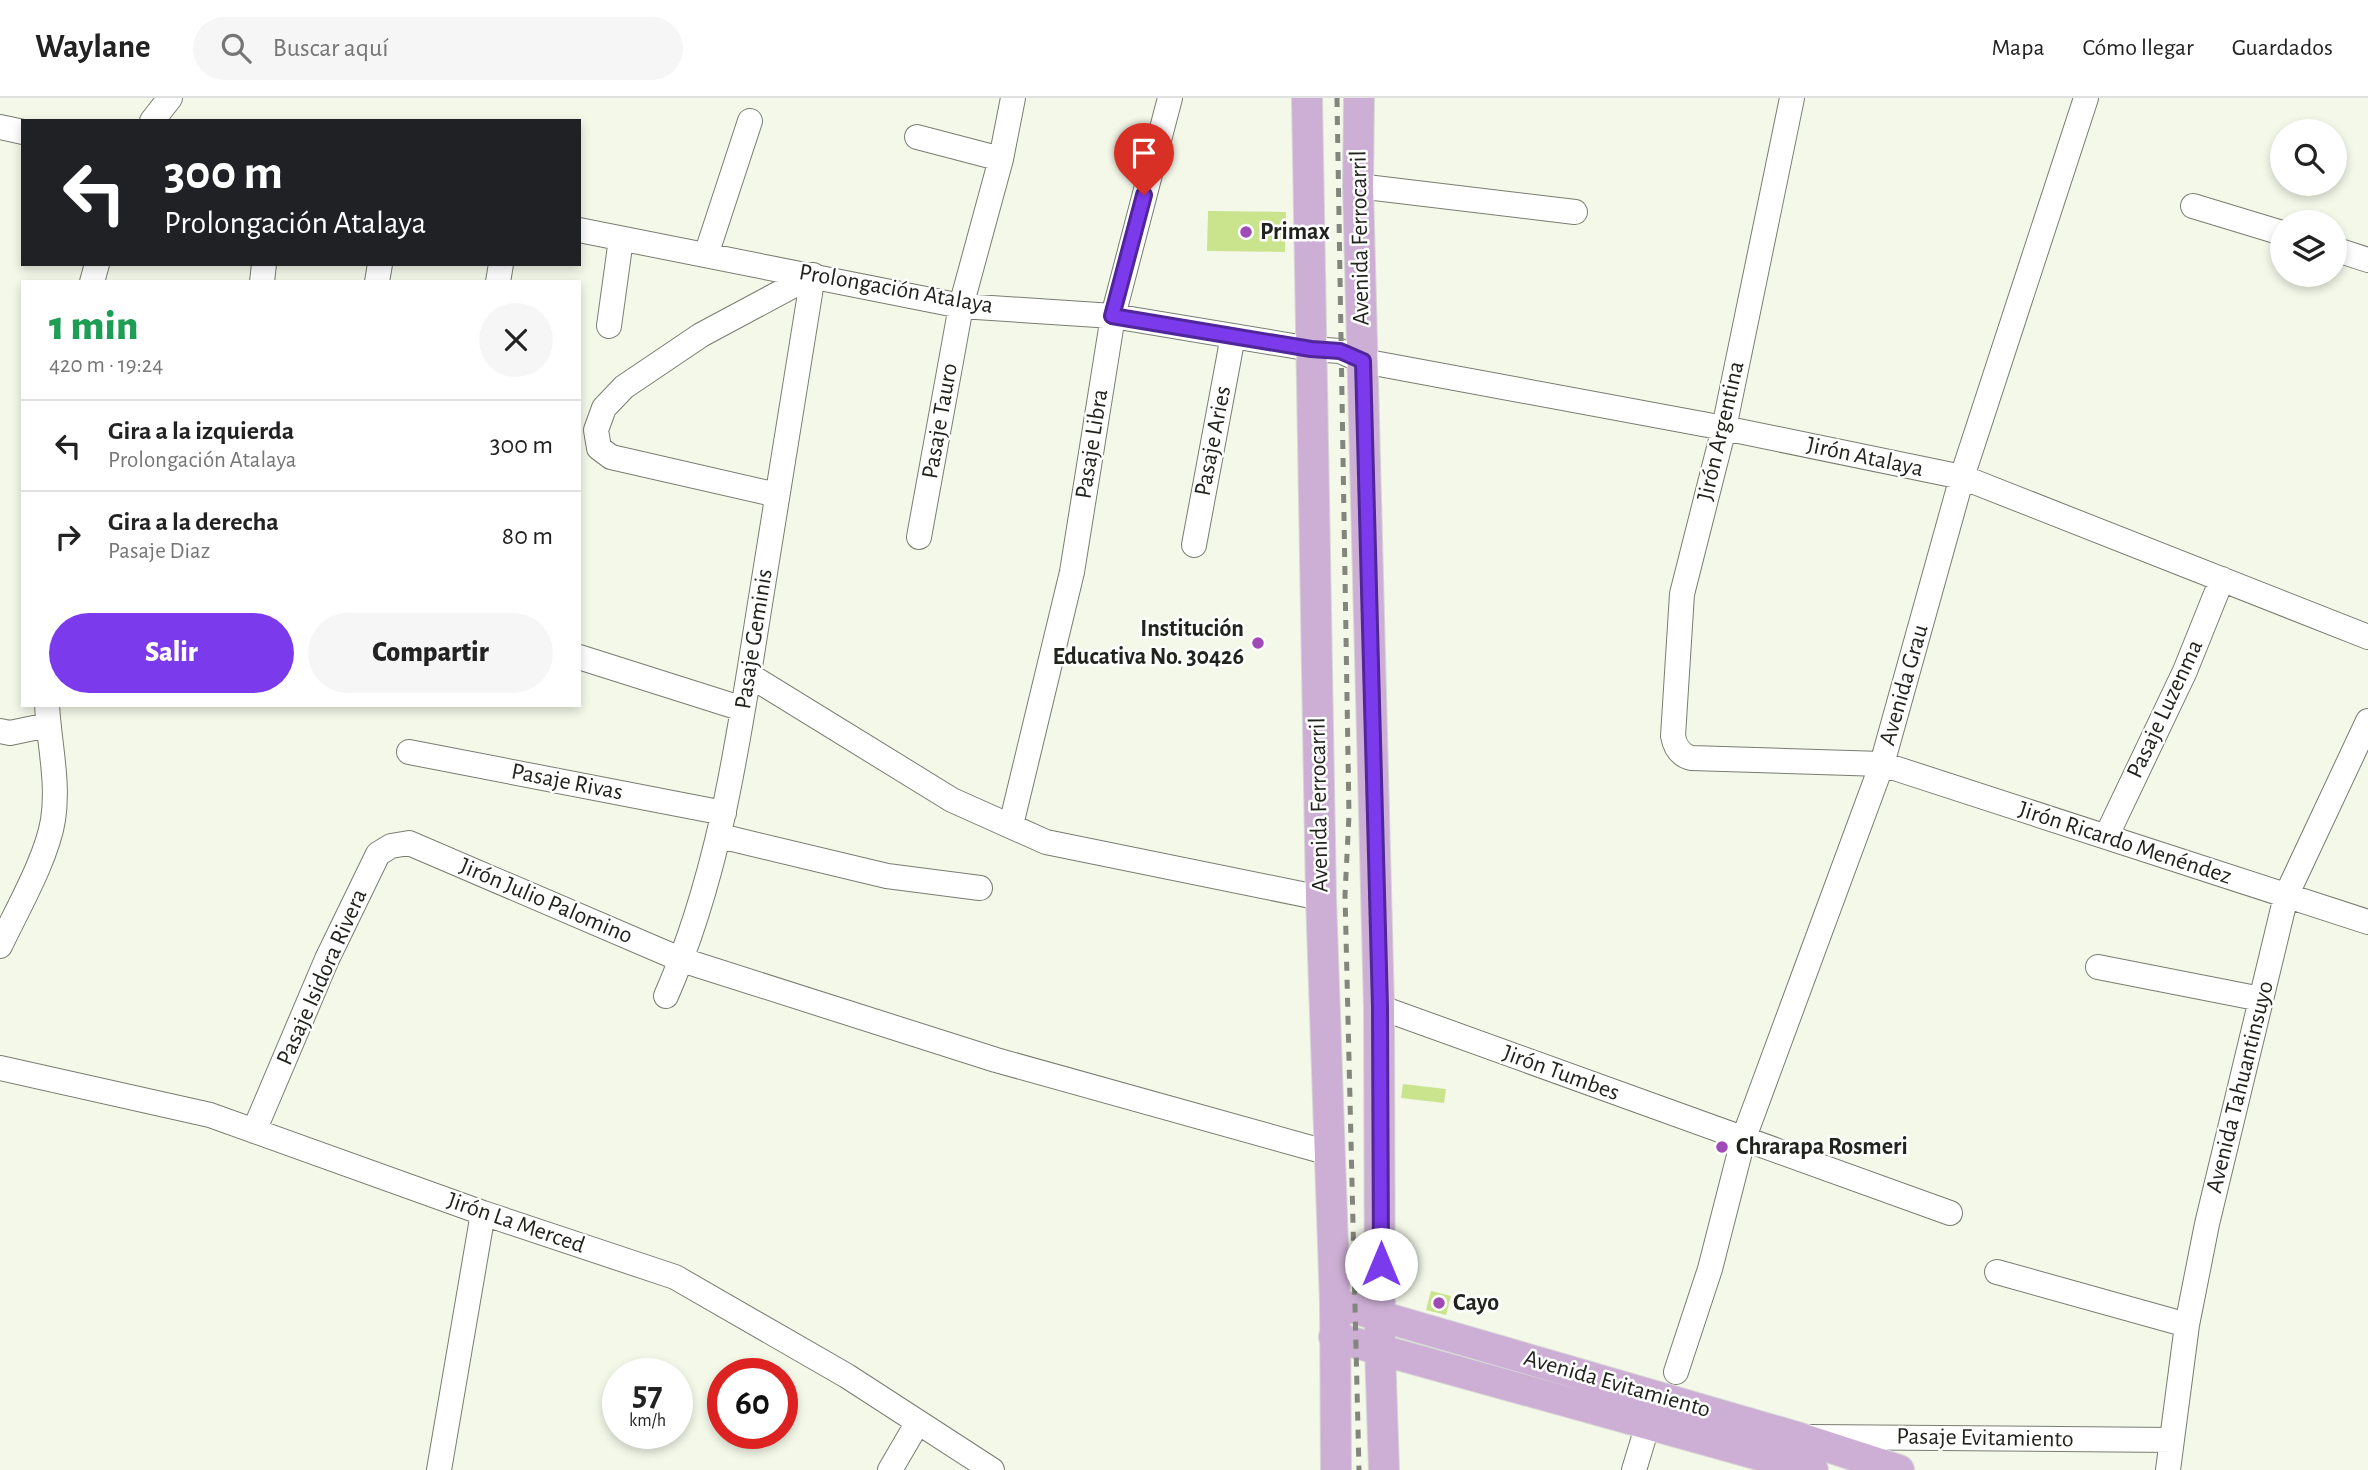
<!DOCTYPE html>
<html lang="es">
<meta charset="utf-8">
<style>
:root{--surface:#fff;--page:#f6f6f6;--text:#222;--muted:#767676;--line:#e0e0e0;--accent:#7c3aed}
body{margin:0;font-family:"Alegreya Sans",sans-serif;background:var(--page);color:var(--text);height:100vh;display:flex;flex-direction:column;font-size:26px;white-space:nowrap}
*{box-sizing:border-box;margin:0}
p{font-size:23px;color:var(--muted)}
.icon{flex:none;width:38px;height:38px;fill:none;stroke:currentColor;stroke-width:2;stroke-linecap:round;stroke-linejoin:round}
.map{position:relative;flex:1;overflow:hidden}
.panel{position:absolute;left:21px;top:182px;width:560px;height:427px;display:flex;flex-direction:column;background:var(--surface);border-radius:0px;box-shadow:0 4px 10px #0003}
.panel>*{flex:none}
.banner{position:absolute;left:21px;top:21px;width:560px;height:147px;border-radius:0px;box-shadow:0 4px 10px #0003;background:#202124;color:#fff;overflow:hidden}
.tools{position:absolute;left:2270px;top:21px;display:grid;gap:14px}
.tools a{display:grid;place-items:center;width:77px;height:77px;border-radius:50%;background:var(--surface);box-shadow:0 4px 10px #0003;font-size:35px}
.speed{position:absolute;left:602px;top:1260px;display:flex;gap:14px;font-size:35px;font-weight:700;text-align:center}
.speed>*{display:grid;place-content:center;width:91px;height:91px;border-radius:50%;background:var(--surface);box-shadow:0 4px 10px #0003;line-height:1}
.speed small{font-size:18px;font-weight:400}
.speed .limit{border:10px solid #d22;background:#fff;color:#111}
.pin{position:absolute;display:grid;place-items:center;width:60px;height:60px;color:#fff;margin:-72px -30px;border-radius:50% 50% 50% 0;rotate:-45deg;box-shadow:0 0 7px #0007}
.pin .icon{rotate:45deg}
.me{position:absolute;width:77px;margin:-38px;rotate:0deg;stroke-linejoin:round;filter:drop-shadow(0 0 5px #0008)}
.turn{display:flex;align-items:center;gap:24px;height:147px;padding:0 28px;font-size:32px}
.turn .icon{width:91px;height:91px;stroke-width:2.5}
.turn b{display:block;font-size:49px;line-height:60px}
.round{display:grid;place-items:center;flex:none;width:74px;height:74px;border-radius:37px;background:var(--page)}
.overview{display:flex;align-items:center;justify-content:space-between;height:119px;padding:0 28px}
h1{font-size:42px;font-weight:800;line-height:52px;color:#1e9e55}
.action{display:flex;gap:14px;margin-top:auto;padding:14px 28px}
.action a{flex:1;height:80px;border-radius:42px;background:var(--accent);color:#fff;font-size:28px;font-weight:800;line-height:80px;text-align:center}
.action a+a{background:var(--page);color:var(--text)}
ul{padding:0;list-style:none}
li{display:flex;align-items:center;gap:21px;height:91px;padding:0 28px;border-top:2px solid var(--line)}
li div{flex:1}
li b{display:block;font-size:26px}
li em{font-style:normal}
header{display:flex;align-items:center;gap:42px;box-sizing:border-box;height:98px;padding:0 35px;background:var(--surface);border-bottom:2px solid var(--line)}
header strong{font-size:33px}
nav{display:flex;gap:38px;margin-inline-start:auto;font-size:24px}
.search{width:490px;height:63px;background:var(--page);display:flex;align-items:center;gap:18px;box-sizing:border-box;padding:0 24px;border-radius:38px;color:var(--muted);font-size:26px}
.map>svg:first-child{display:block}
.building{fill:#cae38d}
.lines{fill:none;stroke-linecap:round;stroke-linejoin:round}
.minor-casing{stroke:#797d70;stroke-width:26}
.major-casing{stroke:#d7d7d6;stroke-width:32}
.minor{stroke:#fff;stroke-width:24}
.major{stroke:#cdafd5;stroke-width:30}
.rail{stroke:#83867c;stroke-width:5;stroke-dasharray:9 9;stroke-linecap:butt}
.route-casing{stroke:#51269a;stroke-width:18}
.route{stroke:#7c3aed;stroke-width:12}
.poi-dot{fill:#a04ab7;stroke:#fff;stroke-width:2.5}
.labels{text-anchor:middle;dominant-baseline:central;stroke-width:5;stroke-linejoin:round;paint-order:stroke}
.poi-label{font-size:24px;font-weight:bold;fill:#21231d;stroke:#fff;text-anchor:start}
.street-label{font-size:24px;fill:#21231d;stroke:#fff}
</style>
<header>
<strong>Waylane</strong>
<div class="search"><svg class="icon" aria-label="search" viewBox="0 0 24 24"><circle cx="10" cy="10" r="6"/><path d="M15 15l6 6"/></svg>Buscar aquí</div>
<nav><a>Mapa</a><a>Cómo llegar</a><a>Guardados</a></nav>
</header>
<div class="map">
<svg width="2368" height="1372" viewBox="0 0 2368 1372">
<rect width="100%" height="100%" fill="#f3f8e9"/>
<path class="building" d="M1208,113L1286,114L1285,154L1207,153Z
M1403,986L1446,991L1444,1005L1401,1000Z
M1431,1193L1451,1198L1446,1217L1426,1212Z"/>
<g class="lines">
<defs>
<path id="minor" d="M1792,0L1724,330L1682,496L1673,638C1675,649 1680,657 1691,660L1882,666L2368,824
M152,23L170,0
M0,29L23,34
M917,39L1001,61
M1358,88L1575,114
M2193,108L2282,135
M579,132L961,208L1113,218L1311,251L1340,253L1363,263L1724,330L1962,379L2368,539
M2334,151L2368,162
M706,157L750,23
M92,184L97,166
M262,184L264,166
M377,184L380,166
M498,184L501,166
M609,228L621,141
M777,397L611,359L599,350L596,332L604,310L624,289L701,237L813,177
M919,439L961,208L1001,61L1013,0
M1194,447L1233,238
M579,559L743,611
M749,577L952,702L1046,744L1321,800
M0,633L10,635L48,627
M409,654L724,715
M1011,727L1072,474L1113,218L1170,0
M720,738L887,778L980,790
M2106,739L2185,573L2222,481
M0,848C17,812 47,760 53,722C59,684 49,645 47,607
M2098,869L2261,901
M666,898C720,775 738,644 759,512C777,400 795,289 813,177
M1379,909L1950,1115
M0,970L210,1017L483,1115L675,1179L847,1278L992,1372
M254,1033L327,861L378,756L391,748L409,745L682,862L996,962L1329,1055
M1997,1174L2187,1227
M1676,1274L1710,1171L1743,1042L1882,666L1962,379L2086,0
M1812,1339L2172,1342
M439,1372L483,1115
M890,1372L918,1324
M1634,1372L1648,1326
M2168,1372L2187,1227L2207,1126L2286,798L2368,623"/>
<path id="major" d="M1307,0L1321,800L1335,1205L1336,1372
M1359,0L1358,88L1379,909L1380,1251L1384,1372
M1335,1205L1797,1339L1899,1372
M1334,1239L1813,1372"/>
</defs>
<use href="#minor" class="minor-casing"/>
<use href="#major" class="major-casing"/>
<use href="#minor" class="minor"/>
<use href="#major" class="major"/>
<path class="rail" d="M1337,0L1349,717L1345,797L1359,1372"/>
</g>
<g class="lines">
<defs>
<path id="route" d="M1144,97L1112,218L1311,251L1340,253L1363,263L1380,909L1381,1166"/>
</defs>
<use href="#route" class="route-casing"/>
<use href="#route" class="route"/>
</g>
<g class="poi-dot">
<circle cx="1246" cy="134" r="7"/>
<circle cx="1258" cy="545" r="7"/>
<circle cx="1722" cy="1049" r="7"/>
<circle cx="1439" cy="1205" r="7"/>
</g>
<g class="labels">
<g class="poi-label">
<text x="1260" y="134">Primax</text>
<text x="1244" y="531" text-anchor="end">Institución<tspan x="1244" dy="28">Educativa No. 30426</tspan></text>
<text x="1736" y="1049">Chrarapa Rosmeri</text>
<text x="1453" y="1205">Cayo</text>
</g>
<g class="street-label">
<text transform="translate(1360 140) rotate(-91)">Avenida Ferrocarril</text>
<text transform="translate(896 191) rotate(10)">Prolongación Atalaya</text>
<text transform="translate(940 323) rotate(-80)">Pasaje Tauro</text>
<text transform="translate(1721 333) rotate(-77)">Jirón Argentina</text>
<text transform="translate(1213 343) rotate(-79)">Pasaje Aries</text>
<text transform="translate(1092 346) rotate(-81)">Pasaje Libra</text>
<text transform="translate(1865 359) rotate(12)">Jirón Atalaya</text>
<text transform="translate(754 541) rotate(-81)">Pasaje Geminis</text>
<text transform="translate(1904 587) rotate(-74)">Avenida Grau</text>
<text transform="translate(2165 611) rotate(-65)">Pasaje Luzenma</text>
<text transform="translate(567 684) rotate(11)">Pasaje Rivas</text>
<text transform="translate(1319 707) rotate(-91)">Avenida Ferrocarril</text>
<text transform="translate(2125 745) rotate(18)">Jirón Ricardo Menéndez</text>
<text transform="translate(546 803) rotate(23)">Jirón Julio Palomino</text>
<text transform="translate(322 879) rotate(-66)">Pasaje Isidora Rivera</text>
<text transform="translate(1561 975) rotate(20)">Jirón Tumbes</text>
<text transform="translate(2240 989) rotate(-76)">Avenida Tahuantinsuyo</text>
<text transform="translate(516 1125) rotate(19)">Jirón La Merced</text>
<text transform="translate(1617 1286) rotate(16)">Avenida Evitamiento</text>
<text transform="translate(1985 1340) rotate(1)">Pasaje Evitamiento</text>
</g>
</g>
</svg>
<div class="tools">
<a><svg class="icon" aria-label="search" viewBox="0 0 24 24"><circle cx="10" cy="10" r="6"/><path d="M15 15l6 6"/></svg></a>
<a><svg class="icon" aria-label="layers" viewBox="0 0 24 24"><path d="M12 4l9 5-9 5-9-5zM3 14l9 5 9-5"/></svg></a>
</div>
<div class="speed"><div>57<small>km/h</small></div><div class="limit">60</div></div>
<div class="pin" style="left:1144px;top:97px;background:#d93025"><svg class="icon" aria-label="arrive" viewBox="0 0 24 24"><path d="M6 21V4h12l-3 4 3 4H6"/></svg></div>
<svg class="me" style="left:1381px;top:1166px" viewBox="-20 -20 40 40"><circle r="19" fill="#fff"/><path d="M0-13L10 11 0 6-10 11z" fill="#7c3aed"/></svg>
<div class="banner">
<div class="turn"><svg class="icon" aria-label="left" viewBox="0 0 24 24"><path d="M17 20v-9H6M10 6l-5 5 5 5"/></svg><div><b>300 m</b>Prolongación Atalaya</div></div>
</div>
<section class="panel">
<div class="overview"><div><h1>1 min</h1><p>420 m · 19:24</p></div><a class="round"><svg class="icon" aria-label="close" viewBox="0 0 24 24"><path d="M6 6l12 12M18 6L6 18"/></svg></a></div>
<ul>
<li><svg class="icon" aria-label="left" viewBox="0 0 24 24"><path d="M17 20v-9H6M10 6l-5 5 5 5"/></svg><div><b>Gira a la izquierda</b><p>Prolongación Atalaya</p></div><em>300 m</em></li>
<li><svg class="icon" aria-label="right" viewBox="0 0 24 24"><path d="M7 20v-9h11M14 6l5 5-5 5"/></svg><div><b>Gira a la derecha</b><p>Pasaje Diaz</p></div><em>80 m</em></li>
</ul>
<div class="action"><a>Salir</a><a>Compartir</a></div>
</section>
</div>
